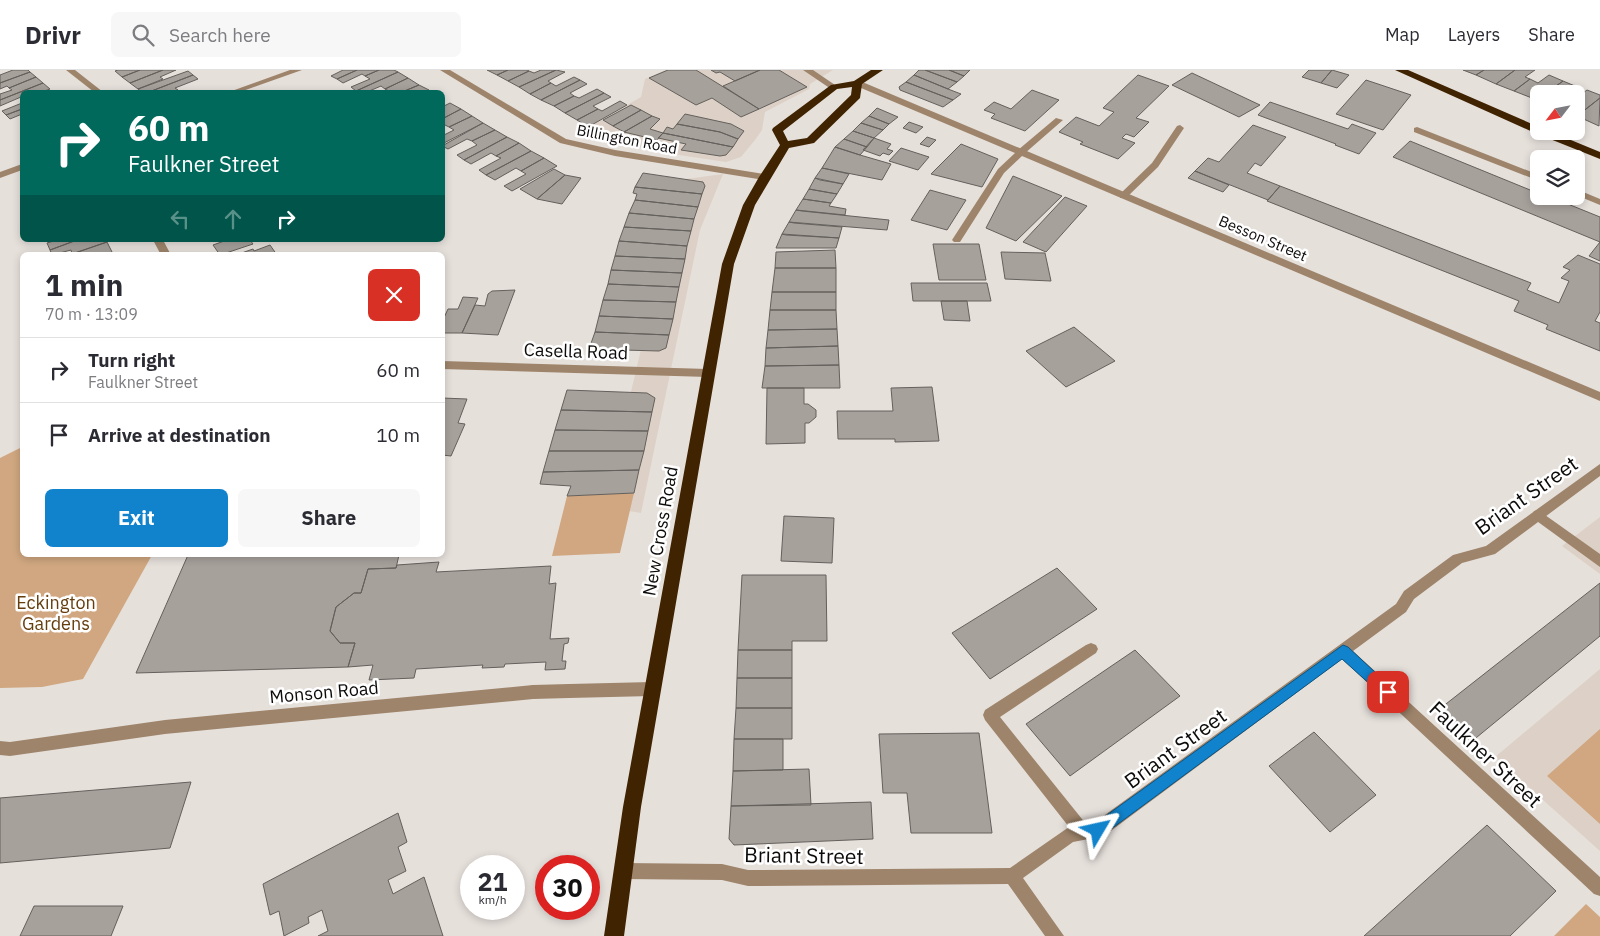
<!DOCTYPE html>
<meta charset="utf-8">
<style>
:root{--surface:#fff;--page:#f7f7f7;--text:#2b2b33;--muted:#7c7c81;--line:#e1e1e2;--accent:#1083cc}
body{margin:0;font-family:"IBM Plex Sans",sans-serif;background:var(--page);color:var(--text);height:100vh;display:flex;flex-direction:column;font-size:19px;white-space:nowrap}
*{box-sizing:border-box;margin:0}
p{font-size:16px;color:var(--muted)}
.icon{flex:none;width:28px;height:28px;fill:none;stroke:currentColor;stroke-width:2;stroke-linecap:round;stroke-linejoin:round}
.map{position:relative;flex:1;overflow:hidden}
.sheet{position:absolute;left:20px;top:182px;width:425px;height:305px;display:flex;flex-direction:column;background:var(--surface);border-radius:8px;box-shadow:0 2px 8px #0003}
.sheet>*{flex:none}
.hud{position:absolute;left:20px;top:20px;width:425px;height:152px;border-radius:8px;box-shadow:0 2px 8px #0003;background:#00695c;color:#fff;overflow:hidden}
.needle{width:32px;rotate:238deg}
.tools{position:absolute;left:1530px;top:15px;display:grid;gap:10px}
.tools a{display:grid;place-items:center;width:55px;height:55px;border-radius:8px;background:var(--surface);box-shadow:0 2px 8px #0003;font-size:25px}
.speed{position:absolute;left:460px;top:785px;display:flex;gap:10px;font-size:25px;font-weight:700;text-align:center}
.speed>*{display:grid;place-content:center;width:65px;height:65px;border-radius:50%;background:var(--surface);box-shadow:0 2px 8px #0003;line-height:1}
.speed small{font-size:12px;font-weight:400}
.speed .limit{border:8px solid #d22;background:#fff;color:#111}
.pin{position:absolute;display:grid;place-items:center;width:42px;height:42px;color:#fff;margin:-21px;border-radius:10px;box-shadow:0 2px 8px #0006}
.me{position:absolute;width:55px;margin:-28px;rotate:54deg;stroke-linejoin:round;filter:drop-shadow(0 0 4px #0008)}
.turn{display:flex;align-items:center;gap:18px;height:105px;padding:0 25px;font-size:22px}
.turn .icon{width:65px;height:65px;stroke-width:2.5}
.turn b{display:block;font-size:35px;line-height:42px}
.lanes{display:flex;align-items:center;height:48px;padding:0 25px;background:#0003;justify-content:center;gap:25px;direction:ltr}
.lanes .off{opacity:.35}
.round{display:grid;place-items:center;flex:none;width:52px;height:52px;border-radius:8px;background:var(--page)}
.head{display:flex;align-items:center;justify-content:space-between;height:85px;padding:0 25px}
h1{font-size:30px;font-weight:700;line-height:38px}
.action{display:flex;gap:10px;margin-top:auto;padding:10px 25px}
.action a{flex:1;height:58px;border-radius:8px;background:var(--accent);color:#fff;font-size:20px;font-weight:700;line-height:58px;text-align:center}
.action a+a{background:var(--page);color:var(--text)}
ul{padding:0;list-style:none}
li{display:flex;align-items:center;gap:15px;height:65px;padding:0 25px;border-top:1px solid var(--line)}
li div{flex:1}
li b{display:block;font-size:19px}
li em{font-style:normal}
header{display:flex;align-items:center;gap:30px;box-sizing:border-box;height:70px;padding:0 25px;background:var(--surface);border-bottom:1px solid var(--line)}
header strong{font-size:24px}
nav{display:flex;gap:28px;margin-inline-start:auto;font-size:18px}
.search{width:350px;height:45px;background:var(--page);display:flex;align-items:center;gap:12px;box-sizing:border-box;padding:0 18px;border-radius:8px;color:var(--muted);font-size:19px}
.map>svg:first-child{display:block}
.built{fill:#ddd1c7}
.green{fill:#d0a780}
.building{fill:#a7a19c;stroke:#64605b}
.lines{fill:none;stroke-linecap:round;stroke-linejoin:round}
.lane{fill:#9e846b;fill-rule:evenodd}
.street{fill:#9e846b;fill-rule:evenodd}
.highway{fill:#402300;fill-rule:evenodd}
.route{fill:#1083cc;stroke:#0a5585}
.labels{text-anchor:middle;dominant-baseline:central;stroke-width:5;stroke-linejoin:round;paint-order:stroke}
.far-street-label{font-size:15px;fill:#0d0b09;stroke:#fff}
.street-label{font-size:18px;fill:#0d0b09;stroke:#fff}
.park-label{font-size:18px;fill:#663e0e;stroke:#fff}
.near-street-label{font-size:21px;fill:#0d0b09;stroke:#fff}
</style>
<header>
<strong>Drivr</strong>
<div class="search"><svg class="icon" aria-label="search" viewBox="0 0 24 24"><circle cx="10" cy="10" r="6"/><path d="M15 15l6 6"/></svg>Search here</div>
<nav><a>Map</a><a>Layers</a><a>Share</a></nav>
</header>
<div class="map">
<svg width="1600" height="866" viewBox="0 0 1600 866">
<rect width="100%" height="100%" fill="#e6e0db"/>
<path class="built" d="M665,0H833L810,14L809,19L765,42L762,60L755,70L741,87L726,92L659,82L586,65L584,60L641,27L645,9Z
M723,104L700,160L641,443L604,437L669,160L686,109Z
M1600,447V504L1562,476Z
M1600,599V781L1495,687Z"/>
<path class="green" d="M22,377V485H152L83,609L42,617L0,618V388Z
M634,423L620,483L552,486L567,426Z
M1600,659V754L1547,706Z
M1586,834L1600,847V866H1554Z"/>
<path class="building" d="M13,0H28L30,2L0,13V5Z
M118,0H140L122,7L115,1Z
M140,0H163L130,13L122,7Z
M163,0H176L160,7L163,9L138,19L130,13Z
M343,0H357L337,9L331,6Z
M357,0H379L365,6L362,4L343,13L337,9Z
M379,0H394L398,2L356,21L351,17L370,9L365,6Z
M487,0H508L497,5Z
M508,0H527L529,1L508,11L497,5Z
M541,0H556L519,17L508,11L529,1L534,3Z
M556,0L565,2L548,11L551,13L530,24L519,17Z
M668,0H696L759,39L741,47L712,28L696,35L649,8Z
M711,0H760L735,11L720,2L716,3Z
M760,0H779L807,17L759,39L723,16Z
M919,0H925L957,12L948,19L914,5Z
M925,0H949L964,6L957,12Z
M949,0H970L964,6Z
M1309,0H1332L1321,13L1302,7Z
M1332,0L1349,5L1337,18L1321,13Z
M1463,0H1484L1476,5Z
M1484,0H1515L1496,14L1476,5Z
M1515,0H1535L1525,7L1530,9L1514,21L1496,14Z
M188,1L193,5L149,22H142L138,19Z
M30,2L36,7L9,18L7,16L0,19V13Z
M398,2L408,8L385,19L381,16L367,22L356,21Z
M1192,3L1260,35L1239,47L1172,15Z
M193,5L198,9L175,18L178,20L173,22H149Z
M914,5L948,19L961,24L953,30L906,12Z
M1138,5L1169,16L1136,48L1149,52L1134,67L1126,64L1122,68L1135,73L1118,89L1080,74L1083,72L1059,62L1076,47L1099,56L1114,42L1103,38Z
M1549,5L1563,11L1545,24H1539L1537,30L1514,21L1530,9L1538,13Z
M36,7L43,13L0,30V24L12,20L9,18Z
M574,7L580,10L541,30L530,24L551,13L556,16Z
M408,8L419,15L402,22H387L389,21L385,19Z
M580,10L587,14L570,23L574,26L554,36L541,30Z
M1366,10L1411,25L1383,60L1336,44Z
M1563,11L1575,16L1565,24H1545Z
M906,12L953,30L943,37L900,20L899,17Z
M43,13L50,19L42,22H22V29L21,27L0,36V30Z
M419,15L429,20L425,22H402Z
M597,19L604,23L565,43L554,36L574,26L579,28Z
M1032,20L1059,30L1025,61L991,48L995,44L984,40L994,32L1011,39Z
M1587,20L1600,25V28L1577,46L1576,28Z
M604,23L611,27L593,36L598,39L577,50L565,43Z
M1600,28L1599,56L1577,46Z
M620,31L627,35L588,57L577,50L598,39L602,41Z
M1270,32L1348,59L1352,54L1376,63L1359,84L1335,75L1336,74L1258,45Z
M22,33V39L6,45L2,41Z
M450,33L461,39L442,49V37Z
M631,35L641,40L613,56L603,50Z
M877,38L898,47L889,54L869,46Z
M22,39V44L10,49L6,45Z
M461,39L472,46L449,57L445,55L442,57V49Z
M641,40L652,46L624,62L613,56Z
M685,44L731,54L744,61L738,69L720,62L677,54Z
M472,46L483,53L442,74V66L454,60L449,57Z
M652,46L660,49L650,59L663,63L657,70L624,62Z
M869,46L889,54L883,60L861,53Z
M909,52L923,57L916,63L903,58Z
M483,53L495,60L472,71L467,69L448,79L442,76Z
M861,53L883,60L874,68L853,61Z
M677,54L720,62L738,69L733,77L663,63L667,57L673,59Z
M1253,55L1286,67L1261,96L1255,93L1247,103L1280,116L1268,130L1195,101L1208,88L1219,92Z
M495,60L507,67L464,90L457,85L477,75L472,71Z
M853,61L874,68L867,77L844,69Z
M663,63L733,77L726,85L720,86L681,80L686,74L658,68Z
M507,67L519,73L496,86L491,83L471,94L464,90Z
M927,67L936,70L929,77L920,74Z
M874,68L891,74L887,79L893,81L889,85L883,83L880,86L863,80Z
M844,69L867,77L860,85L835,77Z
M1410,71L1535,122H1539V126H1548L1600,147V191L1589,186L1600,172L1393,87Z
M519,73L531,81L486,105L479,100L501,88L496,86Z
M961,74L998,89L982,117L931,104Z
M835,77L860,85L891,94L882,110L822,98Z
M901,78L929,87L918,100L889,91Z
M531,81L544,88L521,101L516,98L495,110L486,105Z
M544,88L557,96L512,121L504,116L526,104L521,101Z
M822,98L827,99L849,104L843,114L815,108Z
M554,99L565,105L537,129L520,119Z
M1195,101L1229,115L1223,122L1188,108Z
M643,103L703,112L705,116L702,124L635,117Z
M565,105L581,108L562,134L537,129Z
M1013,106L1062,126L1016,171L986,158Z
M815,108L820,110L843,114L837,124L809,119Z
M1280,116L1531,213L1527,220L1559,233L1569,211L1561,208L1570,200L1563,197L1578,185L1600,194V242L1595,251L1600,253V281L1546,259L1548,255L1514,241L1519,231L1267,131Z
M635,117L702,124L698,137L635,130L637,124L633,123Z
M809,119L814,120L837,124L831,133L803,129Z
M930,120L966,130L947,160L911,150Z
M1065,127L1087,136L1046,182L1023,172Z
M803,129L831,133L829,136L846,139L845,145L796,140Z
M635,130L698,137L694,149L629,143Z
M796,140L802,141L889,150L887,160L789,152Z
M629,143L694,149L691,161L624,157Z
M789,152L794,153L842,157L839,168L782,164Z
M624,157L691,161L687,176L619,171Z
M782,164L786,165L839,168L836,178H776Z
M57,170H77L50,180L47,173Z
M77,170H106L107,172L72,184L71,180L52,185L50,180Z
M227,170H250L253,174L220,185L213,175Z
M619,171L687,176L685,189L615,186Z
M107,172L112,182L105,185L72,184Z
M933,174H979L986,210H939Z
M270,175L277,185H236L253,179L254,181Z
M835,180L836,198H775L776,182Z
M1001,182L1045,183L1051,211L1005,209Z
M615,186L685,189L682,203L611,200Z
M775,198H836V222H772Z
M611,200L682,203L679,217L608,214Z
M911,213H987L991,231H913Z
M608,214L679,217L676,232L603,230Z
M515,220L498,265L462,263L475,235L485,236L488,224L492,221Z
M772,222H836V240H770Z
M463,227L478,228L462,263H442V252L448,239H458Z
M603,230L676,232L673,249L599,246Z
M941,231H967L970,251L944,250Z
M770,240H836L837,259L768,260Z
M599,246L673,249L669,265L595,262Z
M1074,257L1115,291L1066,317L1026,281Z
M837,259L838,276L766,278L768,260Z
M595,262L669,265L666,278L659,281L589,279Z
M838,276L839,295L765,296L766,278Z
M839,295L840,318H762L765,296Z
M932,317L939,371L895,372V369H838L837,341H893L891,318Z
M767,318H804V334H808L816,340V347L809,353H805V373L766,374Z
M567,320L647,323L655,328L652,342L561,340Z
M442,328L467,329L458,353L465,354L451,386L442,385Z
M561,340L652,342L648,361L555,360Z
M555,360L648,361L644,381H549Z
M549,381H644L639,400L543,402Z
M639,400L634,423L567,426L571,416L540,414L543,402Z
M784,446L834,448L832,493L781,491Z
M188,485H399L396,498L368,499L361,523H354L336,537L330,561L340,573H355L348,597L136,603Z
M439,492L436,502L551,496L549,514L556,513L550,569L569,568L568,573L564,574L562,591H566L565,599L545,600L546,592L505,594L504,597L482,598L483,595L416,599L414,608L369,610L373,595L348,597L355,573H340L330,561L336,537L354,523H361L368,499L396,498L397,495Z
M1057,498L1097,539L990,609L952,563Z
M742,505H826L827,571H792V580H738Z
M1600,513V566L1471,672L1437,641Z
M738,580H792V608H737Z
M1135,580L1180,626L1070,706L1026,654Z
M737,608H792V638H736Z
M736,638H792V669H734Z
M1314,662L1376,725L1330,762L1269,696Z
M979,663L992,763H911L907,723H883L879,664Z
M734,669H783V700L733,701Z
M809,699L811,735L731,736L733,701Z
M191,712L170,778L0,793V728Z
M871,732L873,769L734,775L729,769L731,736Z
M398,743L407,772L398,777L406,801L388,810L393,824L424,807L443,866H318L328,861L322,840L308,847L309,853L284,866L279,841L270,845L263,814Z
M1487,755L1556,821L1510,866H1364Z
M34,836H123L111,866H20Z"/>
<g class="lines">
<path class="lane" d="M1056,48L1063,50L1024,84H1018V80Z
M1180,55L1184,58L1158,97L1126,128H1120V124L1152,93L1177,56Z
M1538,440L1600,484V497L1534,449L1532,445L1534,441Z
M569,614L574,616L576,621L574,626L569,628L533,629L528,627L526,622L528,617L533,615Z"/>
<path class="street" d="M66,0H75L103,22H94Z
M290,0H302L240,22H229Z
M440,0H450L566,69L615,80L764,104L769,107L764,110L615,86L560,73Z
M803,0H813L838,17L831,19Z
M854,11H860L1600,322V331L1022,86L1004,103L960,172H954L952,170L998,99L1015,83L854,15Z
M1417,57L1539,105V111L1414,62V58Z
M22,94V100L0,108V102Z
M1576,119L1600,129V135L1576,125Z
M153,170H163L171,185H161Z
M442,291L708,299L714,303L708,307L442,299Z
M1600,394V406L1495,484L1462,493L1414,529L1406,542L1353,581L1600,807V826L1594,824L1342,589L1104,766L1073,772L1023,808L1064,866H1045L1008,814L748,816L722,810L623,809L617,807L615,801L617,795L623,793L722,794L748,800L1010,798L1069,757L985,650L983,645L985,640L1086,575L1091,573L1096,575L1098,579L1096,583L1000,647L1086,754L1095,752L1396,534L1404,521L1453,485L1486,476Z
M652,612L657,614L659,619L657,624L652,626L569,628L564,626L562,621L564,616L569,614Z
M533,615L538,617L540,622L538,627L533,629L165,664L10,686L0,685V671L10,672L165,650Z"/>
<path class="highway" d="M871,0H883L862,14L860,28L814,73L789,78L755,135L734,194L641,737L624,866H604L623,737L722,194L743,135L759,107L780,75L772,60L773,58L831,15L854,11ZM852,17L851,25L807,68L788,71L783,61L837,19Z
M1395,0H1408L1539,57V61H1549L1600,82V89L1535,63Z"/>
</g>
<path class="route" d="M1343,575L1348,577L1392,618L1394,622L1392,626L1388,628L1383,626L1342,589L1103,765L1098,767L1093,765L1091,760L1093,755Z"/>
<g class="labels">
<g class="far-street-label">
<text transform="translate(627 69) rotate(11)">Billington Road</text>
<text transform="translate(1263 168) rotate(23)">Besson Street</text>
</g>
<g class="street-label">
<text transform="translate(576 281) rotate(2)">Casella Road</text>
<text transform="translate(660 461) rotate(-80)">New Cross Road</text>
<text transform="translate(324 622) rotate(-5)">Monson Road</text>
</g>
<g class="park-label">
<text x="56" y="532">Eckington<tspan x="56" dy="21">Gardens</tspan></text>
</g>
<g class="near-street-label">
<text transform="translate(1526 425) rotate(-35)">Briant Street</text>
<text transform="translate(1175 678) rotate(-36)">Briant Street</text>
<text transform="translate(1486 684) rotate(43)">Faulkner Street</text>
<text transform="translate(804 785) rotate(1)">Briant Street</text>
</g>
</g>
</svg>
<div class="tools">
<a><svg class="needle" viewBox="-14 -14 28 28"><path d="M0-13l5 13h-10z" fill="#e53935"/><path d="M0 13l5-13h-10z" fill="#7c7c81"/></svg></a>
<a><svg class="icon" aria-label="layers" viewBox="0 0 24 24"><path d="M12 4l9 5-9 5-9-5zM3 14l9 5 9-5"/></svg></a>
</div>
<div class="speed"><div>21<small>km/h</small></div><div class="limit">30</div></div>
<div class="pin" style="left:1388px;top:622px;background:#d93025"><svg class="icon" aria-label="arrive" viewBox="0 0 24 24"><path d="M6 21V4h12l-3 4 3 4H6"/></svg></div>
<svg class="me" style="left:1098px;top:760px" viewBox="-20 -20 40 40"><path d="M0-17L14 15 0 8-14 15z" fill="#1083cc" stroke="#fff" stroke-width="4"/></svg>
<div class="hud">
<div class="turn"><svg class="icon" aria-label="right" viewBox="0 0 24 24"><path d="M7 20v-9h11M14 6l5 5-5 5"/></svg><div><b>60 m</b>Faulkner Street</div></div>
<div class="lanes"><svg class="icon off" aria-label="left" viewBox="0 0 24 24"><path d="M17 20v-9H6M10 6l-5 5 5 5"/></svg><svg class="icon off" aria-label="ahead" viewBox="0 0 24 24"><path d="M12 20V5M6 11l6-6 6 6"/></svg><svg class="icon" aria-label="right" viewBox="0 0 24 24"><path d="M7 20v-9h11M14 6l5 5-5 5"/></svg></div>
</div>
<section class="sheet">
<div class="head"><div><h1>1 min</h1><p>70 m · 13:09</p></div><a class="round" style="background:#d93025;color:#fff"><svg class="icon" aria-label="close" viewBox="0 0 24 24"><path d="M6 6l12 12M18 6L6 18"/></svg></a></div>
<ul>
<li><svg class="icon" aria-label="right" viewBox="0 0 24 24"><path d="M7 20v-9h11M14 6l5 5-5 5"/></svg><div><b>Turn right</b><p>Faulkner Street</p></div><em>60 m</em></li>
<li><svg class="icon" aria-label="arrive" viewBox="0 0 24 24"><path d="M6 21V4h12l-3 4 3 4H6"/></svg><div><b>Arrive at destination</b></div><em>10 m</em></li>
</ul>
<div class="action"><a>Exit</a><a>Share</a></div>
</section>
</div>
